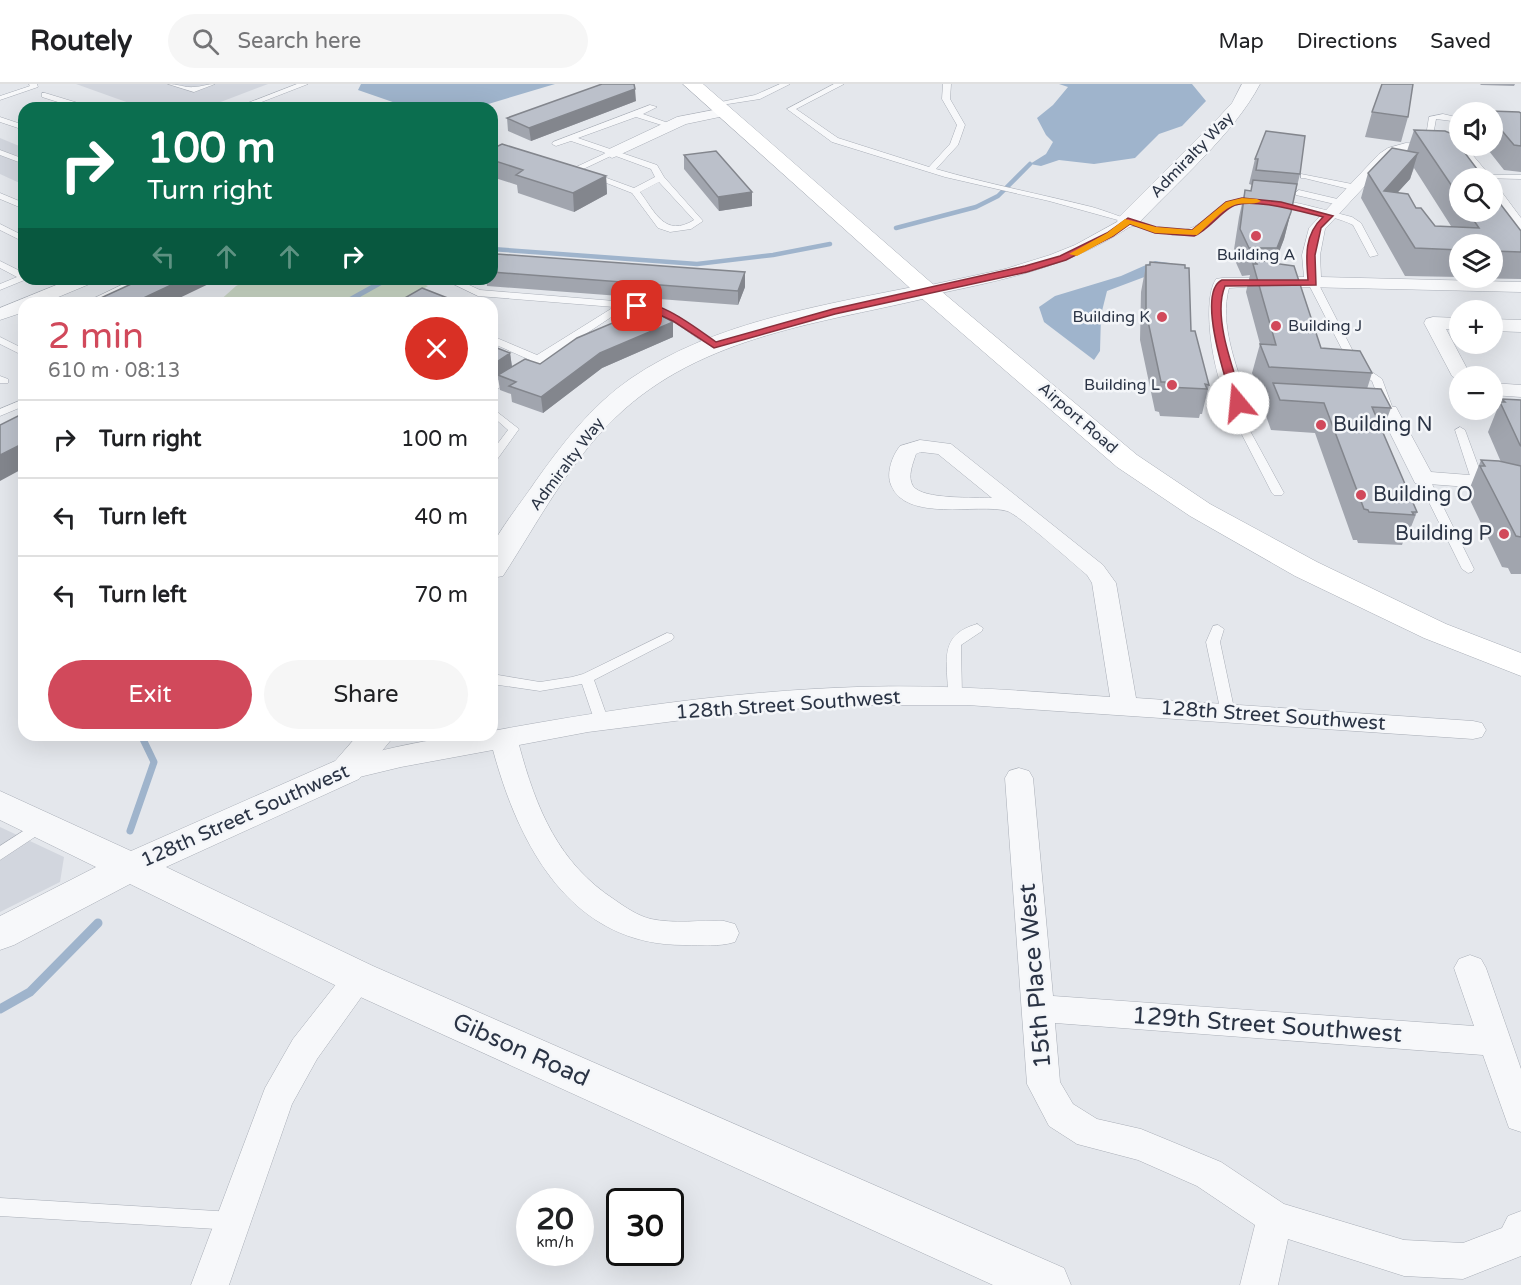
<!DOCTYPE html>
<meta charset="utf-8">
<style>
:root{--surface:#fff;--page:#f6f6f6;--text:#202124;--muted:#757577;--line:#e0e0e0;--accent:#d1495b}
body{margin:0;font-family:"Varela Round",sans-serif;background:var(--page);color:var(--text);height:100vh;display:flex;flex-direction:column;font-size:22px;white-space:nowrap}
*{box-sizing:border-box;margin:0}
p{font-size:20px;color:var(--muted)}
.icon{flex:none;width:33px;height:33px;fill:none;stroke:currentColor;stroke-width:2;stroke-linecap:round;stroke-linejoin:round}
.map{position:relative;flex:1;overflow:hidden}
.side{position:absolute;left:18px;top:213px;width:480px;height:444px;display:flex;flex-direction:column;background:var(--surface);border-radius:18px;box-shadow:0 6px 24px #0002}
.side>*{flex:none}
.hud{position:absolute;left:18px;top:18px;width:480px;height:183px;border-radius:18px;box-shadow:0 6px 24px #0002;background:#0b6e4f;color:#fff;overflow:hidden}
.buttons{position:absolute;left:1449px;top:18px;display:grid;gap:12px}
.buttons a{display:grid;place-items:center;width:54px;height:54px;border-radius:50%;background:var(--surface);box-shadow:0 6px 24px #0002;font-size:30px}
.speed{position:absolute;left:516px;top:1104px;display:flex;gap:12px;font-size:30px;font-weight:700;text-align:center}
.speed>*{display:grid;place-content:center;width:78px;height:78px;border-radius:50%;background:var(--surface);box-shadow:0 6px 24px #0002;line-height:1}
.speed small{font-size:15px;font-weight:400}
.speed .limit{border:3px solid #111;border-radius:9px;background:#fff;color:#111}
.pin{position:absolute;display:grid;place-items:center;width:51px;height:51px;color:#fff;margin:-26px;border-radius:12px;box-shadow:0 3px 9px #0006}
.me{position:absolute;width:66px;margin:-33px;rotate:343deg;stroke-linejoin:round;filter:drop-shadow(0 0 4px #0008)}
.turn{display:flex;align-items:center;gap:21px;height:126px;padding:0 30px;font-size:27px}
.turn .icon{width:78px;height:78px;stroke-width:2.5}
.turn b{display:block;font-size:42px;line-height:51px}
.lanes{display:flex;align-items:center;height:57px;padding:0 30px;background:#0003;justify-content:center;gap:30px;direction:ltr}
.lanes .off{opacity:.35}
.round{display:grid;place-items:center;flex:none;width:63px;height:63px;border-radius:32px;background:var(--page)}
.summary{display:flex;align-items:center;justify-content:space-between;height:102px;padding:0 30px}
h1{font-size:36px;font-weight:600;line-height:45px;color:var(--accent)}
.primary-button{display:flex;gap:12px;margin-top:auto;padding:12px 30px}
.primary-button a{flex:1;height:69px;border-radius:36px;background:var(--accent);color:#fff;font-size:24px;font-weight:600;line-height:69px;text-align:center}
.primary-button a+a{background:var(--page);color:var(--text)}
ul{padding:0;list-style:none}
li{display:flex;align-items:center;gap:18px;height:78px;padding:0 30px;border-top:2px solid var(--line)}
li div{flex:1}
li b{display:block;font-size:22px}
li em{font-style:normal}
header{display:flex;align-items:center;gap:36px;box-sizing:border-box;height:84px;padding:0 30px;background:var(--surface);border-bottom:2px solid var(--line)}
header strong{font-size:28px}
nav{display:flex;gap:33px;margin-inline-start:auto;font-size:21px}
.search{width:420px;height:54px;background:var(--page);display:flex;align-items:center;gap:15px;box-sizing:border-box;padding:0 21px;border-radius:33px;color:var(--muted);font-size:22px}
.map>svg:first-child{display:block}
.built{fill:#d2d6de}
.green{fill:#c9d6c5}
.water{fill:#9fb4cc}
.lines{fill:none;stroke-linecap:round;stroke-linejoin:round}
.stream-far3{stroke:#9fb4cc;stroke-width:4.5}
.stream-far2{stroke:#9fb4cc;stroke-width:5}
.stream-far1{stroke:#9fb4cc;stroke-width:7}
.stream{stroke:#9fb4cc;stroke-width:9}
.service-casing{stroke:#a9aeb7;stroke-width:1}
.minor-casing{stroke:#a9aeb7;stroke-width:1}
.tertiary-casing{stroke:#a9aeb7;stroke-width:1}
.secondary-casing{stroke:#a9aeb7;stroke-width:1}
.service{fill:#f7f8fa;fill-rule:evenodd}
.minor{fill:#f7f8fa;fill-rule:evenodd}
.tertiary{fill:#f7f8fa;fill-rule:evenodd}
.secondary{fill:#fff;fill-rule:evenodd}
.wall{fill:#a1a5ae;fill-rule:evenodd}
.shaded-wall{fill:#83868d}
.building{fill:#bbc0ca;stroke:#83868d;stroke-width:1.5}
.route{fill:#d1495b;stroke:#882f3b;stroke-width:1.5}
.slow{fill:#f59e0b}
.poi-dot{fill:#d1495b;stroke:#f4f6f9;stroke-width:2}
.labels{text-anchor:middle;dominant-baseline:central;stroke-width:5;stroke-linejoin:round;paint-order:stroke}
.far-street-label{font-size:16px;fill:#2b3445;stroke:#f4f6f9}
.far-poi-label{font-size:16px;fill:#2b3445;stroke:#f4f6f9;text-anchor:end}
.poi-label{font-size:20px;fill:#2b3445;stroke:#f4f6f9;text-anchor:start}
.street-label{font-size:20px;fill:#2b3445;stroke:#f4f6f9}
.near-street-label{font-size:24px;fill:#2b3445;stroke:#f4f6f9}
</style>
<header>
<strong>Routely</strong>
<div class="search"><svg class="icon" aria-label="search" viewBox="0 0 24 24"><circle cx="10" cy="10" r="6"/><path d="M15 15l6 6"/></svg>Search here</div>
<nav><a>Map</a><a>Directions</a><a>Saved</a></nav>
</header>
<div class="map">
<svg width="1521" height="1201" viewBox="0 0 1521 1201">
<rect width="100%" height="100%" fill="#e4e7ec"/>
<path class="built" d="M76,0H268L205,24H143Z
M0,54L24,64V101L0,90Z
M0,743L64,773L60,798L0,828Z"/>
<path class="green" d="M250,195H412L428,202L400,219H217L236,202Z"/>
<path class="water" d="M361,0H555L475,24H410L358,6Z
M1059,0H1192L1206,17L1182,42L1159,50L1135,74L1094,80L1059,76L1041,82L1030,80L1046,70L1053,58L1046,51L1037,34L1053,21L1068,3Z
M1155,177L1169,179L1163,186L1107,207L1101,231L1100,267L1094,276L1044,238L1039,223L1055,212L1121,192Z"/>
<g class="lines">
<path class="stream-far3" d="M896,144L976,123L998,112L1030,80
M492,165L697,180L773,171L830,160
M377,200L388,195"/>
<path class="stream-far2" d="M344,219L380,199"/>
<path class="stream-far1" d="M130,747L154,678L141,651"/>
<path class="stream" d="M0,925L30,908L98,839"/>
<defs>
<path id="service" d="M29,0H37L38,3L0,16V12L30,2Z
M168,0C177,0 186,4 194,3C201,3 207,0 215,0L194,8Z
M297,0H308L246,24H235Z
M780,0H790L760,15L715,22L711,20L755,11Z
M834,0H844L796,25L838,54L929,83L950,60L957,41L942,15L943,0H951L950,15L965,41L958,61L936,85C988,100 1040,110 1092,123C1119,131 1153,147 1180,146C1202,146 1212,124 1231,117C1263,106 1319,125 1352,133L1361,139L1378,171L1370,173L1353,141C1335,131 1256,114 1236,121C1210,131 1206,154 1172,151L1049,117L945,93L832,58L787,25Z
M45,9L88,22L89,24H77L42,13V9Z
M650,21L657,23L643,30L671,40V44L636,33L578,54L657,81L664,93L703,137L691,145L670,148L658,144L632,109L586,91L593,89L634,104L655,93L651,85L613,71L577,88L558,81L562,79L576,83L606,69L571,57L556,62L552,60L553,58ZM659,98L694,136C665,154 655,128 640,108Z
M1443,30L1460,34V38L1436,35L1431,63L1424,65L1429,33Z
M0,33L24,41V46L0,38Z
M1457,51H1460V62H1463V67L1456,65L1454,56Z
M0,66L24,75V80L0,71Z
M1301,90L1357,101L1361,104L1357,107L1304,94H1301Z
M1480,91H1521V95L1480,94Z
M1299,106L1346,117L1347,119L1343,122L1296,111L1295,109Z
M0,109L24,119V125L0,115Z
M0,140L24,152V158L0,146Z
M0,177L24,189V195H27L0,206V200L17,193L0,184Z
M134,195H147L97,219H84Z
M443,195H456L480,206L651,220L679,233L719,261L714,264L710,263L673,237L649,226L625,224L543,278L492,308V300L530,276L492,259V252L537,271L614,223L478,212Z
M1313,196L1318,199L1359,279L1382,295L1393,325L1392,327H1384L1383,325L1372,297L1350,281L1308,199Z
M0,253L24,265V272L0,260Z
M0,292L8,295V299H0Z
M24,315V322L0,332V325Z
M1238,316L1243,319L1249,345L1284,409L1282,411H1274L1272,409L1239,345L1233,319Z
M492,324L519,345L496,377L492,378V367L508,346L492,332Z
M1460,343L1465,346L1484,398L1482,400H1474L1472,398L1455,346Z
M1423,391L1429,394L1474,485L1472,488L1468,489L1462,485L1417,394Z
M492,450L514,455L516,458L510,462L492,458Z
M977,540L983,544L982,547L961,561L962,612L960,615H950L948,612C948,579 937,551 977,540Z
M1218,541L1224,545L1220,558L1235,629L1228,634L1221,629L1206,558L1213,542Z
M667,549L672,550L674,553L672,556L594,596L609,638L602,643L595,638L582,600L540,607L492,600V590L540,598L572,593L583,590Z
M42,735L47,737L49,741L47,745L0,776V762Z
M0,1114L233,1128L240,1131L243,1137L240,1143L233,1146L0,1132Z"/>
<path id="minor" d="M724,24L731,28L729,31L686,40L617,72L612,74L604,69L607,66L677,33Z
M1406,59L1465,62L1492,94H1476L1456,69H1406L1389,76L1325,145L1320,171L1321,193L1521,198V208L1260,202L1229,204C1219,240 1236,279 1246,313L1302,316L1309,318L1312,322L1309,326L1302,328L1231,323C1215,301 1200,219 1216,195L1222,194L1304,193L1302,171L1309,144L1379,70L1388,64Z
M1492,101L1498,103L1521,134V150L1515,149L1492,118Z
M1128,132L1134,134L1136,137L1134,140C1069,184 1002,196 927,212L921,211L918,207L921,203L1005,185L1050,171L1075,161Z
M71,195H95L92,199L44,219H24V228L0,236V224Z
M1433,233L1460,234V246L1446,245L1471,292H1460V297L1452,292L1424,239L1426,235Z
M1492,235L1521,236V248L1492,247Z
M1492,299L1521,301V313L1492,311Z
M1357,319L1396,323L1431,388L1482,392L1521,399V413L1482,404L1415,399L1382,333L1350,329L1347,325L1350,321Z
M920,356L951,360L1103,481L1116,499L1136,614L1473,637L1482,639L1486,646L1482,653L1473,655L967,621H857L746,628L588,648L519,661C536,724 558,779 615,816C625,823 638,832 651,835C674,840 700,836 724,837L735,840L739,849L735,858C719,863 702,861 685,861C571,862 519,762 493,666L401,683L347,696L337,693L333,686L337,679C386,664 441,651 492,651V647C612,625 734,607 857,603C941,600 1026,607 1110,613L1092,499L1087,491C1074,480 1018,430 1007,427C977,419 906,439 891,401C886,389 892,372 900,362ZM921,368L938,370L992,414C975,413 923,416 913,402C907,393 913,379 916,370Z
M1019,684L1029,687L1033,694L1053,912L1474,942L1454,884L1459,875L1470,871L1481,875L1486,884L1521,985V1048L1509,1044L1483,971L1055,939L1060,998L1073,1020L1097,1035L1141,1045L1221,1078L1284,1120L1404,1156L1463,1159L1502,1144L1508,1132L1521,1127V1172L1463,1195L1404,1192L1288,1155L1278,1201H1240L1255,1141L1197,1102L1138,1076L1077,1060L1049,1042L1027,1000L1005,694L1009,687Z
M359,881L370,885L375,894L317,975L292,1020L229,1201H191L265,1004L293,955L348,885Z"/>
<path id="tertiary" d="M1242,0H1260C1234,50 1175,100 1136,142L1128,143L1120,142L1117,137L1120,132L1220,32L1232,19Z
M927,200L935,202L939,207L935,212C825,239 702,250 616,333C569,378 538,438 503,492L492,494C492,485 489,471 492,463C496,450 526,412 535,398C562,360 591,322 630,295C716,236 827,221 927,200Z
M358,651H395L359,695L166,783L373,882L1064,1184L1071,1201H993L345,906L130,800L14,861L0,866V832L96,783L0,736V707L131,767L335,677Z"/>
<path id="secondary" d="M683,0H703L935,202L1137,371L1210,420L1317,478L1446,540L1521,569V592L1424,554L1295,492L1190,432L1117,383L919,212Z"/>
</defs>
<use href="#service" class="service-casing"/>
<use href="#minor" class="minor-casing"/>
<use href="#tertiary" class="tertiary-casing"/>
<use href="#secondary" class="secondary-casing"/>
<use href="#service" class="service"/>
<use href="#minor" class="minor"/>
<use href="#tertiary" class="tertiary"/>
<use href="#secondary" class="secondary"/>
</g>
<path class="wall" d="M1480,0H1515L1514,2L1481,1Z
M636,17L531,57L508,47L507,34Z
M1490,27L1521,29V88L1504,86L1485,62H1492V28H1489Z
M1372,28L1408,33L1401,58L1365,53Z
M1414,46L1480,89L1479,91L1460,94V128H1492L1521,147V195L1463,194H1492V160H1460V193L1405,192L1361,114L1368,89L1407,67ZM1414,84L1451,142H1435L1416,124L1398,108L1410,95Z
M492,65L606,92L607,110L574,128L518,109L517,101L492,93Z
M684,71L752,108V122L719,127L684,85Z
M1255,75L1300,90L1284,155L1275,179L1321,264L1372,289L1367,305L1391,324L1382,348L1417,428L1405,458H1403L1402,461L1358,459L1357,456H1353L1315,349L1271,346L1265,329L1269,312H1261L1252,289L1260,260L1246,208L1250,191L1242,192L1233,172L1239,133L1245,106L1251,107L1252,101L1249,100Z
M492,177L745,188V203L738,221L487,202L486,195H492Z
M1150,178L1191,247L1209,301L1202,330H1200L1199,334L1160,332L1159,328L1155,327L1140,256L1141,208L1146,181H1149Z
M673,238V253L602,284L543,329L512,318L511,310L500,306L498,294L492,297L510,269L512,282L540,280Z
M1502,315L1521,316V490H1511L1508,484L1502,483L1468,412L1469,408V406L1481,376L1501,378L1488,348L1500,318H1501Z"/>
<path class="shaded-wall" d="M635,5L636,17L531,57L529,44Z
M1418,69L1410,95L1387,120L1384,107Z
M606,92L607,110L574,128L573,109Z
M752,108V122L719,127L718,113Z
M1291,128L1284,155L1270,191L1277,164Z
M745,188V203L738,221V207Z
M184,195H219L169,219H133Z
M450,215L451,219H443Z
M673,238V253L602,284L543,329L541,313L600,269Z
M510,269L512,284L498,291V294L492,297V281Z
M24,359V384L0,397V371Z"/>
<path class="building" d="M602,0H634L635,5L529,44L507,34Z
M1382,0H1413L1408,33L1372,28Z
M1490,27L1519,28L1521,29V62L1514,61L1492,35V28Z
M1414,46L1445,47L1450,49L1480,89H1477L1481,94H1460V114Z
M1266,47L1305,52L1300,90L1256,86L1258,75H1255Z
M502,60L606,92L573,109L516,91L523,86L492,76V65Z
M1392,64L1418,69L1384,107L1408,110L1416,124H1421L1435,142L1479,144L1468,128H1492V109L1521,147V168L1492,167V160H1460V166L1415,164L1368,89Z
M716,67L752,108L718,113L684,71Z
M1253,96L1297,100L1291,128L1277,164H1249L1240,145L1245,106L1251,107Z
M497,170L745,188L738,207L492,188V177Z
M1255,177H1273L1272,179L1294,182L1321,264L1360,267L1372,289L1269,283L1260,260L1276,261L1253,180H1257Z
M1150,178L1185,181V184H1189L1191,247H1195L1209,301L1205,300L1207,305L1167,303L1165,298H1161L1146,228V181H1150Z
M142,195H184L133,219H90Z
M422,204L450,215L443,219H396Z
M648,224L673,238L600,269L541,313L509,302L516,298L498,291L525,275L540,280L577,254Z
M492,262L510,269L492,281Z
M1273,299L1381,305L1391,324L1372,323L1417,428H1412L1414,431L1369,428L1368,426L1364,425L1324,319L1280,316Z
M1502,315L1521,316V362L1520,361L1500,318H1505Z
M24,329V359L0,371V341Z
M1481,376L1499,377L1521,382V453L1516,452L1480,382H1485Z"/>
<path class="route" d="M1242,114L1281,118L1333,132L1321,144L1315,171L1316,201L1225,202C1212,233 1234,287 1244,319L1238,322L1233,319C1226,297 1196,208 1222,196H1308C1306,172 1304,151 1323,133C1302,128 1248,112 1231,123C1218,131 1208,146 1194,152L1155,149L1130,140L1113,152L1066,176L1027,188L835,230L714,264L673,237L649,226L632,222C651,208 699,246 716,258L833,225L1025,182L1060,172L1107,149L1128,134L1156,143L1192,146L1226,118Z"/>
<path class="slow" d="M1242,114L1257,115L1261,117C1253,122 1242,117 1232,122C1219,128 1208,142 1197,151L1155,149L1130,140L1113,152L1077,172L1069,170L1107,149L1125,135L1156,143L1192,146L1226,118Z"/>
<g class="poi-dot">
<circle cx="1256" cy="152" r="6"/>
<circle cx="1162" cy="233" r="6"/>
<circle cx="1276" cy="242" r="6"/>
<circle cx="1172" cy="301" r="6"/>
<circle cx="1321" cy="341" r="6"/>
<circle cx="1361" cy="411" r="6"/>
<circle cx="1504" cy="450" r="6"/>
</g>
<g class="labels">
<g class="far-street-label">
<text transform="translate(1192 71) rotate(-46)">Admiralty Way</text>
<text transform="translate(1078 334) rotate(41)">Airport Road</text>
<text transform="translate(567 380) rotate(-53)">Admiralty Way</text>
</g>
<g class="far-poi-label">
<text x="1256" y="171" text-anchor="middle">Building A</text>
<text x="1150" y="233">Building K</text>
<text x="1288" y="242" text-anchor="start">Building J</text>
<text x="1160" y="301">Building L</text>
</g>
<g class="poi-label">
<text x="1333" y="341">Building N</text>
<text x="1373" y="411">Building O</text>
<text x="1492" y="450" text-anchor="end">Building P</text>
</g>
<g class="street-label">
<text transform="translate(788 621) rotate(-4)">128th Street Southwest</text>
<text transform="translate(1273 632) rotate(4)">128th Street Southwest</text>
<text transform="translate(245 732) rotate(-24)">128th Street Southwest</text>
</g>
<g class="near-street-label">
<text transform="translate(1035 892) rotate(-95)">15th Place West</text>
<text transform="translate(1267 941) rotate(4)">129th Street Southwest</text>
<text transform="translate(521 966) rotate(24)">Gibson Road</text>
</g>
</g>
</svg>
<div class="buttons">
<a><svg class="icon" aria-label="sound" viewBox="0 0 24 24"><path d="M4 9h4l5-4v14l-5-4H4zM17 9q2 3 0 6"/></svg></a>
<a><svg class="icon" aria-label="search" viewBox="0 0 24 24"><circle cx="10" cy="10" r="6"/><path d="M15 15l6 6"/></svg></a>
<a><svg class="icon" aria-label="layers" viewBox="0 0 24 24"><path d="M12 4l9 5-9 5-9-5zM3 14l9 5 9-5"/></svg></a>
<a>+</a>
<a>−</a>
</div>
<div class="speed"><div>20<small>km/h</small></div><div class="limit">30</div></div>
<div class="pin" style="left:637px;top:222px;background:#d93025"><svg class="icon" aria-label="arrive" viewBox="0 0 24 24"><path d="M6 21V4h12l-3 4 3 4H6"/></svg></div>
<svg class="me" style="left:1238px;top:319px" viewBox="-20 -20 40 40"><circle r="19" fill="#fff"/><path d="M0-13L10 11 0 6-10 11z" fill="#d1495b"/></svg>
<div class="hud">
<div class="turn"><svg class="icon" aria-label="right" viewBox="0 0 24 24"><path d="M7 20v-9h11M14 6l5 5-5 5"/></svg><div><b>100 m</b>Turn right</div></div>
<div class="lanes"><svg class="icon off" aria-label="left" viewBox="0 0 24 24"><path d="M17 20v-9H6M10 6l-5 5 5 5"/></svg><svg class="icon off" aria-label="ahead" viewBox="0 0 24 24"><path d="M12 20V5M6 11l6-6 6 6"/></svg><svg class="icon off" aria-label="ahead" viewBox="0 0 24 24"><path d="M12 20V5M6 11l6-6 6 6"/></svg><svg class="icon" aria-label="right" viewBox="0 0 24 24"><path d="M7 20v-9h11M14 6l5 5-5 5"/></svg></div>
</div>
<section class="side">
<div class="summary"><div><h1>2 min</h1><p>610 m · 08:13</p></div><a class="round" style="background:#d93025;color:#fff"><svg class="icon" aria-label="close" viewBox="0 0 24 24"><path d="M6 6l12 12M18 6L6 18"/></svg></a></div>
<ul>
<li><svg class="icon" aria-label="right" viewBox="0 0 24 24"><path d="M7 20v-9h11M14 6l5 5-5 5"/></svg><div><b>Turn right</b></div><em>100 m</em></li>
<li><svg class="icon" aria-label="left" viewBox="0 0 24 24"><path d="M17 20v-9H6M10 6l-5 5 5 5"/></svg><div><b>Turn left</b></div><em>40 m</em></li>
<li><svg class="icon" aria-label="left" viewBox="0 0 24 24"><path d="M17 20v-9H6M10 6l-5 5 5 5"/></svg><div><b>Turn left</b></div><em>70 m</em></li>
</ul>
<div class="primary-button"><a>Exit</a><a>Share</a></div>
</section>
</div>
